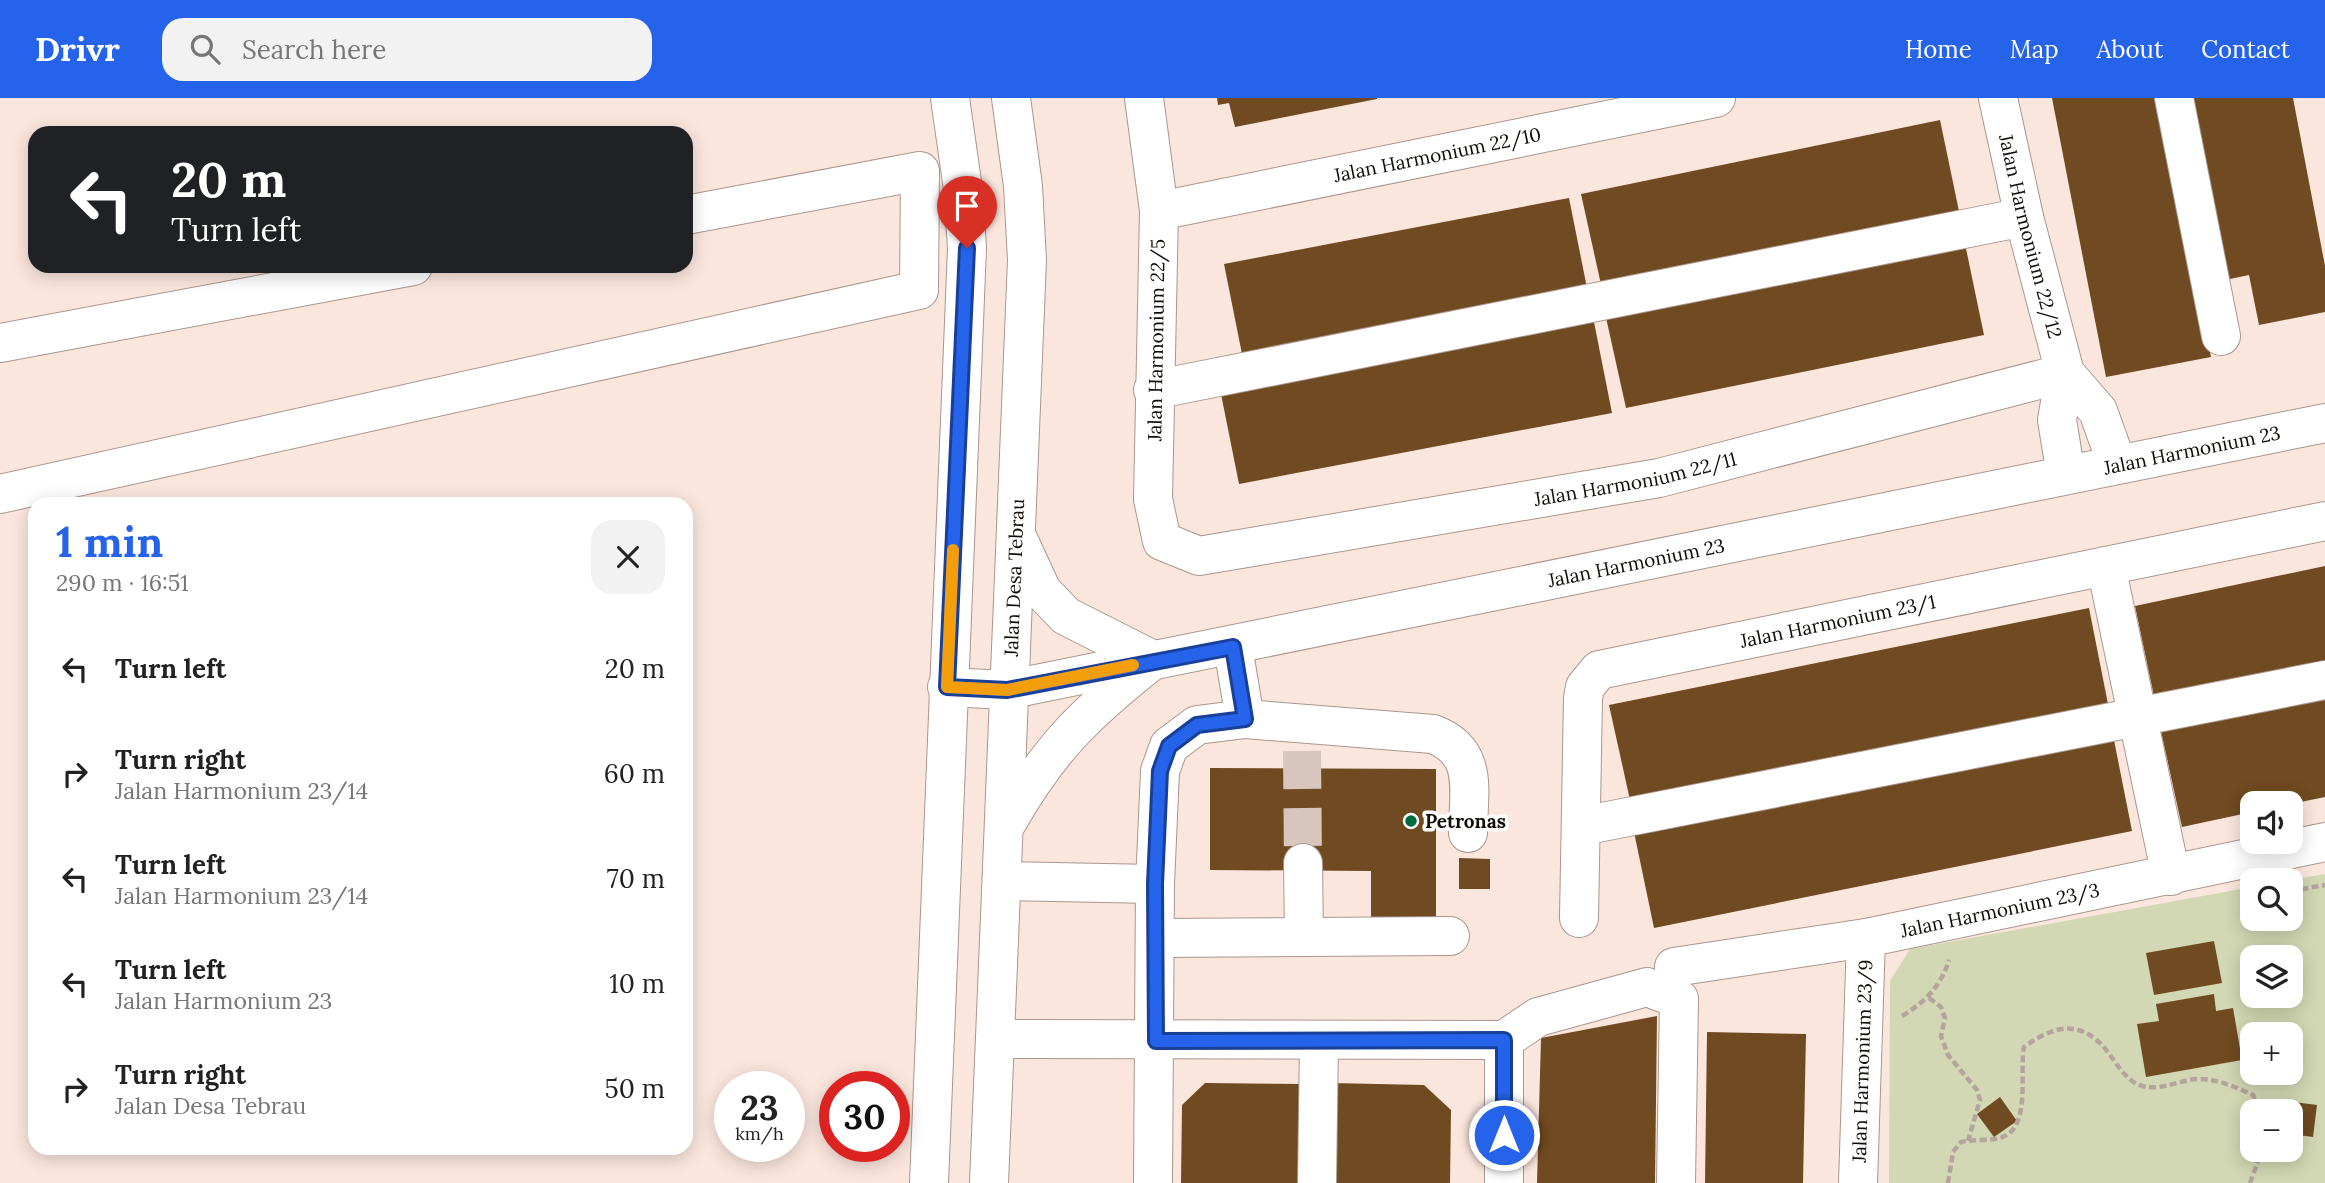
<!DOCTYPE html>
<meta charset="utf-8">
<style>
:root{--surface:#fff;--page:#f2f2f2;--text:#222;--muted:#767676;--accent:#2563eb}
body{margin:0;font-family:Lora,serif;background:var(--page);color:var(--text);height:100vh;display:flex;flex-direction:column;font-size:26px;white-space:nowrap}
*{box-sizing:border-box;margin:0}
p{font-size:23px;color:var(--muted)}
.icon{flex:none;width:38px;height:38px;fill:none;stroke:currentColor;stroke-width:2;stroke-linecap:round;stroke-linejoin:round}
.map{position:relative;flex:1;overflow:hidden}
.details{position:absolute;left:28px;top:399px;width:665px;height:658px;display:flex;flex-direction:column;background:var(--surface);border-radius:21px;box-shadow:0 4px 18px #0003}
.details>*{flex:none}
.hud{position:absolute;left:28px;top:28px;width:665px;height:147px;border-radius:21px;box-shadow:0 4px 18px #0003;background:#202124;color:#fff;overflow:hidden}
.tools{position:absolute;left:2240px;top:693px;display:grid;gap:14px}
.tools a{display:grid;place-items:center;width:63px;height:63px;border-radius:14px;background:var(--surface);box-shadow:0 4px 18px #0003;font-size:35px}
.speed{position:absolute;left:714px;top:973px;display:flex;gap:14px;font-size:35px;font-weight:700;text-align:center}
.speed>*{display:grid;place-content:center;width:91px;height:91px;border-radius:50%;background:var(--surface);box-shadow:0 4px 18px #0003;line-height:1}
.speed small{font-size:18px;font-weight:400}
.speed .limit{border:10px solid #d22;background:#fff;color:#111}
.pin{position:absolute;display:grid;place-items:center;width:60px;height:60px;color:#fff;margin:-72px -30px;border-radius:50% 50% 50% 0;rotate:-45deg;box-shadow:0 0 7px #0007}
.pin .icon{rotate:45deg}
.me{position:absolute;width:77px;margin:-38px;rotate:0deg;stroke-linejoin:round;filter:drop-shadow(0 0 5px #0008)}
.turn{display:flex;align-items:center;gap:24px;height:147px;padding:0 28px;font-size:32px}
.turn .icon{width:91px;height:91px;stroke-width:2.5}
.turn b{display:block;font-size:49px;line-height:60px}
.round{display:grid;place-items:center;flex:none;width:74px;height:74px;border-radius:21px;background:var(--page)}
.overview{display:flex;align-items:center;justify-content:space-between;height:119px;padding:0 28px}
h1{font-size:42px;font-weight:700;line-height:52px;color:var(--accent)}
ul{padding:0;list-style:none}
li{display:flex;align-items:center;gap:21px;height:105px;padding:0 28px}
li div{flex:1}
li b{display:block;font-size:26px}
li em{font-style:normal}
header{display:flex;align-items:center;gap:42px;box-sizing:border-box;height:98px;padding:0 35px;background:var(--accent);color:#fff}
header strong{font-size:33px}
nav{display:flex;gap:38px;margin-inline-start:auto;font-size:24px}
.search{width:490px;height:63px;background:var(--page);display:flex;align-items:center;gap:18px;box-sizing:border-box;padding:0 24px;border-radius:21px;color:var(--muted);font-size:26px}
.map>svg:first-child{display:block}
.green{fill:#d2d8b3;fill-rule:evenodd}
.building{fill:#704a20}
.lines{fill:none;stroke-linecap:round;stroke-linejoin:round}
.minor-tunnel{stroke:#d8c5bd;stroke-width:38;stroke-dasharray:38 19;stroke-linecap:butt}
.minor-casing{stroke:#a9968e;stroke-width:40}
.major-casing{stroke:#a9968e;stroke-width:40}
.path{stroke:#b4a49d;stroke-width:4.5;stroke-dasharray:7 3.5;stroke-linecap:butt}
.minor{stroke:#fff;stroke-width:38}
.major{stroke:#fff;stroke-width:38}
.route-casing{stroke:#184099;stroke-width:18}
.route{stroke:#2563eb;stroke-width:12}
.slow{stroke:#f59e0b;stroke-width:12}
.poi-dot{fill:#006b42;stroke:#fff;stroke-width:2.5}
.labels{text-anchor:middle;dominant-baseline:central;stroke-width:7;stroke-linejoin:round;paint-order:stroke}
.street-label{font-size:19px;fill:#120c09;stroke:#fff}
.poi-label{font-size:19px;font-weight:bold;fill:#120c09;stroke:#fff;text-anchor:start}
</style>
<header>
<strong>Drivr</strong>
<div class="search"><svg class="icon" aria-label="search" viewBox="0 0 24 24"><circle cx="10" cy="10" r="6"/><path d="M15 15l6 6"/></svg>Search here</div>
<nav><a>Home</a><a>Map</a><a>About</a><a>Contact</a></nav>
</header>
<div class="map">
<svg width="2325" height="1085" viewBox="0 0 2325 1085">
<rect width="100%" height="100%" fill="#fbe6dd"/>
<path class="green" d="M2325,776V1085H1889L1890,883L1910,851L2252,789V821H2291L2289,782ZM2252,859H2291V898H2252ZM2252,936H2291V975H2252ZM2252,1013H2291V1052H2252Z"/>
<path class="building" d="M1217,0H1377V1L1235,29L1229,5L1218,7Z
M2052,0H2161L2211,259L2106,279Z
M2191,0H2293L2325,168V214L2259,227L2249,177L2225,182Z
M1940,22L1960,118L1602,191L1581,96Z
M1569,100L1588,195L1243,261L1224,166Z
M1964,141L1984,237L1626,310L1605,215Z
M1593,219L1612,315L1239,386L1220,291Z
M2325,468V568L2155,603L2135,508Z
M2089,510L2108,606L1630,702L1609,607Z
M2325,599V699L2291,706L2252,705V714L2182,729L2161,633Z
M2113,637L2132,733L1654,830L1634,734Z
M1210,670L1436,671V825H1371V773L1210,772Z
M1459,760L1490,761V791H1459Z
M2214,843L2222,885L2154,897L2146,855Z
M2214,896L2216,913L2233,910L2242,962L2146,979L2137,926L2159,923L2156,906Z
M1657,918L1655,1085H1537L1541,940Z
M1707,934L1806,936L1803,1085H1705Z
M1205,985L1304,986L1303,1085H1181L1182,1007Z
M1330,985L1424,987L1451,1012L1450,1085H1328Z
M2000,999L2017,1023L1994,1039L1977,1016Z
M2286,1003L2317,1007L2313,1039L2291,1036V1013H2284Z"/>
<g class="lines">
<path class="minor-tunnel" d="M1302,653L1303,765"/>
<defs>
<g id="minor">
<path id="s1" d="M1144,0L1159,113L1153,401L1162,443L1199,458L1659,380L2065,275"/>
<path id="s2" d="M1998,0L2024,119L2065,275L2057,322L2066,377"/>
<path d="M2174,0L2221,238"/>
<path id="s3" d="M1159,113L1716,0"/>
<path d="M0,245L413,168"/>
<path d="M2065,275L2098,313L2117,366"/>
<path d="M1153,292L2024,119"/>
<path d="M0,396L919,192L920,73L686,117"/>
<path d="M2106,468L2171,778"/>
<path id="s4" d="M947,589L1007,592L2325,325"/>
<path d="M1245,621L1433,636C1480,654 1468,693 1468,735"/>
<path d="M1582,728L2325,582"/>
<path d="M1303,765L1304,839"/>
<path d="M1004,783L1155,786"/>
<path id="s5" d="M1579,820L1583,600L1585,589L1599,572L2325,423"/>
<path d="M1156,840L1450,838"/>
<path id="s6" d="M1674,869L1866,840L2325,744"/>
<path d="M995,941L1504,942L1538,919L1647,889L1679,901L1676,1085"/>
<path d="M1153,1085L1155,786L1160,673L1169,648L1197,627L1245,621L1233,549"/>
<path d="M1317,1085L1319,942"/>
<path d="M1504,1085V942"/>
<path id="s7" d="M1858,1085L1866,840"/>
</g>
<g id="major">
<path d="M1008,723C1049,650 1088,613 1153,562L1066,518L1042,493L1018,441"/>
<path d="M929,1085L967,150L963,91L950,0"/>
<path id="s8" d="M989,1085L1027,162L1023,88L1011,0"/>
</g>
</defs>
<use href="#minor" class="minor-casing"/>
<use href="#major" class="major-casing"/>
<path class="path" d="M451,173L474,168
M2291,793L2325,787
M1929,900L1941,909L1945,920L1941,938L1948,957L1977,992L1980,1002L1968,1043
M1902,918C1925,904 1941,888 1949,862
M1948,1085L1953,1054L1961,1044C1974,1041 1988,1043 2000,1040C2032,1031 2019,976 2024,949C2049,931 2075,920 2101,946C2113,958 2121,978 2137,986C2157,995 2176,983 2196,981C2216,980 2235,989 2253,997L2260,1013
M2250,1085L2262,1052"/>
<use href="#minor" class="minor"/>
<use href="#major" class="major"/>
</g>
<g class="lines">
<defs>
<path id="route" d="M967,150L947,589L1007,592L1233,549L1245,621L1197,627L1169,648L1160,673L1155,786L1156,943L1504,942V1037"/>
</defs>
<use href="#route" class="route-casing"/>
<use href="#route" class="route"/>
<path class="slow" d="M953,452L947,589L1007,592L1133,567"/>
</g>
<circle class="poi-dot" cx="1411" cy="723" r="7"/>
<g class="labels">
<g class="street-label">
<text stroke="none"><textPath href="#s3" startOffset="284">Jalan Harmonium 22/10</textPath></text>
<text stroke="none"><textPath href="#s2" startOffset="142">Jalan Harmonium 22/12</textPath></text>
<text transform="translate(1156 242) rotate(-89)">Jalan Harmonium 22/5</text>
<text stroke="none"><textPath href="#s4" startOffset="1269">Jalan Harmonium 23</textPath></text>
<text stroke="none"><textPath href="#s1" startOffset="928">Jalan Harmonium 22/11</textPath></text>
<text stroke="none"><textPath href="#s4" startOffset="702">Jalan Harmonium 23</textPath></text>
<text stroke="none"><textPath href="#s8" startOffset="606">Jalan Desa Tebrau</textPath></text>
<text stroke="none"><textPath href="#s5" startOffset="497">Jalan Harmonium 23/1</textPath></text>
<text stroke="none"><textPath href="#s6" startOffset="331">Jalan Harmonium 23/3</textPath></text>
<text stroke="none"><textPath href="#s7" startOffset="122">Jalan Harmonium 23/9</textPath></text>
</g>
<g class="poi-label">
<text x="1425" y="723">Petronas</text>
</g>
</g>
</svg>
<div class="tools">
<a><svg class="icon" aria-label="sound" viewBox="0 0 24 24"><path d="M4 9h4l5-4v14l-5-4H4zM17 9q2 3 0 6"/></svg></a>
<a><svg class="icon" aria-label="search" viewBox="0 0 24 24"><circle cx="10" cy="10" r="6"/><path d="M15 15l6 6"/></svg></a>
<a><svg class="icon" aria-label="layers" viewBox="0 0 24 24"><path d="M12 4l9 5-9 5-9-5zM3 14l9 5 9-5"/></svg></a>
<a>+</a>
<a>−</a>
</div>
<div class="speed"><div>23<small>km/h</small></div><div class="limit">30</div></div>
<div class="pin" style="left:967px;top:150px;background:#d93025"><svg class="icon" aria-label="arrive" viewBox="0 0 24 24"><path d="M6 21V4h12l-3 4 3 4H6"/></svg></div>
<svg class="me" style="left:1504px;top:1037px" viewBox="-20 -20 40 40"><circle r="17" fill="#2563eb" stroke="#fff" stroke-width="3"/><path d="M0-11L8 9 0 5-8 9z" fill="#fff"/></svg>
<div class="hud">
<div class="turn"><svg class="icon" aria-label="left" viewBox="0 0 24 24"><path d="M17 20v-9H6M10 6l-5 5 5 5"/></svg><div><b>20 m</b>Turn left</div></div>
</div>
<section class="details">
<div class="overview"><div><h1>1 min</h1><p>290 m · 16:51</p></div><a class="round"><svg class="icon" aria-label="close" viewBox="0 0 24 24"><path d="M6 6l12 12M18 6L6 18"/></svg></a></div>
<ul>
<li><svg class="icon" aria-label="left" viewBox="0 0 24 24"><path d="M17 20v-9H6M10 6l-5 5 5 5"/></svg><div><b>Turn left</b></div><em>20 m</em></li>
<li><svg class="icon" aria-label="right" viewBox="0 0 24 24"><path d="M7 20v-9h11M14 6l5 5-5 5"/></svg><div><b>Turn right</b><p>Jalan Harmonium 23/14</p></div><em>60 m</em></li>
<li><svg class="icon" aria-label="left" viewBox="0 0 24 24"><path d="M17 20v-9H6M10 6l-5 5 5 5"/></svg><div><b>Turn left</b><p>Jalan Harmonium 23/14</p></div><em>70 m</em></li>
<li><svg class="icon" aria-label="left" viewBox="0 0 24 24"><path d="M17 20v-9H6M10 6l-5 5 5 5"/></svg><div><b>Turn left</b><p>Jalan Harmonium 23</p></div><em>10 m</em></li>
<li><svg class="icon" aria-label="right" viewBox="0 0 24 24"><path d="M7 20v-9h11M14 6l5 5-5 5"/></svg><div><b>Turn right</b><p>Jalan Desa Tebrau</p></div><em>50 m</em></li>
</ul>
</section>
</div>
